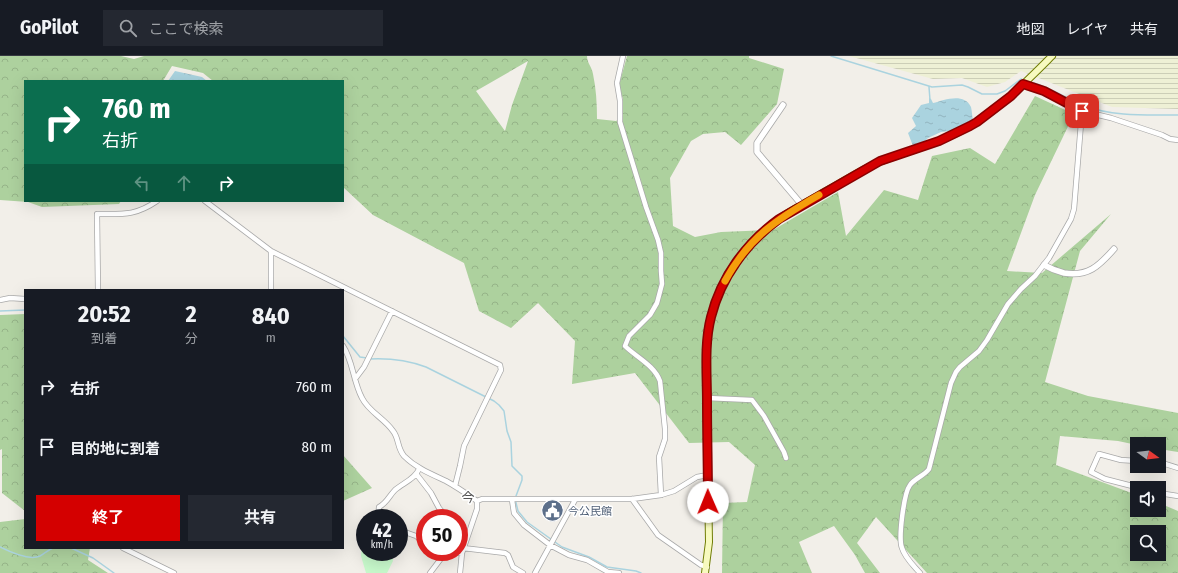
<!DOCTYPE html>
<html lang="ja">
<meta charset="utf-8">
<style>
:root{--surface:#171b24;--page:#242831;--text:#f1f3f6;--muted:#9ea1a6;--line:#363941;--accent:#d40000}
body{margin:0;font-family:"Fira Sans Condensed","Noto Sans JP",sans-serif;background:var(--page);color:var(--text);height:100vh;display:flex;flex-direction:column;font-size:15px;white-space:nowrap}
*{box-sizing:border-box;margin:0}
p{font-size:13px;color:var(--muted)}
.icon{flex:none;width:22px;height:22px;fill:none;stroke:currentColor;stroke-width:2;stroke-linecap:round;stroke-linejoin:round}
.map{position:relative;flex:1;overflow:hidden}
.sheet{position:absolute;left:24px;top:233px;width:320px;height:260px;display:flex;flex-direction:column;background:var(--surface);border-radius:0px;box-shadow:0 4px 16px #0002}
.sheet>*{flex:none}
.top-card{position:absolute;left:24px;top:24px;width:320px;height:122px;border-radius:0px;box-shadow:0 4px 16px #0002;background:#0b6e4f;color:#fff;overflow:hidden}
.needle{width:26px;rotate:105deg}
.fabs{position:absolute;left:1130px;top:381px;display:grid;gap:8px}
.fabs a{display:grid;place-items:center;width:36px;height:36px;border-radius:0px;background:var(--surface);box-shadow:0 4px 16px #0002;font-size:20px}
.speed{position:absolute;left:356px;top:453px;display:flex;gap:8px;font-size:20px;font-weight:700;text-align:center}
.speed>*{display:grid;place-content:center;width:52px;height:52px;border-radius:50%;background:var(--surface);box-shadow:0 4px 16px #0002;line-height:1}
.speed small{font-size:10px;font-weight:400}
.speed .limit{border:6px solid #d22;background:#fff;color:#111}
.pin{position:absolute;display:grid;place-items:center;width:34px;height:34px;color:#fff;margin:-17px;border-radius:8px;box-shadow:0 2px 6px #0006}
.me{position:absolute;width:44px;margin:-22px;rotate:359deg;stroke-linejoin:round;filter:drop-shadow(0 0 3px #0008)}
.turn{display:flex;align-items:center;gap:14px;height:84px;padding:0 12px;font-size:18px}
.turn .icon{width:52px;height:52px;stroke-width:2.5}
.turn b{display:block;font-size:28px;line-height:34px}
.lanes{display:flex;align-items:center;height:38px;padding:0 12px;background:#0003;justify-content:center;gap:20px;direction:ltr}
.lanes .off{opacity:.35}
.eta{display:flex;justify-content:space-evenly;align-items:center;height:68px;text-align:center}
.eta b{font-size:24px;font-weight:700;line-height:28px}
.action{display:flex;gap:8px;margin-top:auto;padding:8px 12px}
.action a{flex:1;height:46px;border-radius:0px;background:var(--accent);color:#fff;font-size:16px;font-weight:700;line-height:46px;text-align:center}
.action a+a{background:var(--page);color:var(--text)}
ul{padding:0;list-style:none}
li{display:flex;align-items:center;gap:12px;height:60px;padding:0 12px}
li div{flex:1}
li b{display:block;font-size:15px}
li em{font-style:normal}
header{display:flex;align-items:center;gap:24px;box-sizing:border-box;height:56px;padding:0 20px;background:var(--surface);border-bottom:1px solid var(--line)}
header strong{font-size:19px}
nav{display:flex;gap:22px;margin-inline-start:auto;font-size:14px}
.search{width:280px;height:36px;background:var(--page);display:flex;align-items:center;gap:10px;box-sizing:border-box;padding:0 14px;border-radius:0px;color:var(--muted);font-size:15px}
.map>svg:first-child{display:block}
.farmland{fill:url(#farmland-rules)}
.forest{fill:url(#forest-crowns);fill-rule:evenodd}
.park{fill:#c8facc}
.water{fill:url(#water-ripples)}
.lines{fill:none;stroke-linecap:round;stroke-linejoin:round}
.stream{stroke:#aad3df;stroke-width:1.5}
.minor-casing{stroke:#a9a9a9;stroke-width:6}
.tertiary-casing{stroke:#a9a9a9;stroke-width:7}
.secondary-casing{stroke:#707d05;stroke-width:8}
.minor{stroke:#fff;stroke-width:4.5}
.tertiary{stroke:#fff;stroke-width:5.5}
.secondary{stroke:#f7fabf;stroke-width:6}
.route-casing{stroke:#8a0000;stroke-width:10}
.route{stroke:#d40000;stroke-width:7}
.slow{stroke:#f59e0b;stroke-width:7}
.labels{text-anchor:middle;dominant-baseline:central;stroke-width:3;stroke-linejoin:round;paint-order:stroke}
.service-label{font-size:11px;fill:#4e5e75;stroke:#fff;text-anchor:start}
.quarter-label{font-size:13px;fill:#555;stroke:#fff}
</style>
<header>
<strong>GoPilot</strong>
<div class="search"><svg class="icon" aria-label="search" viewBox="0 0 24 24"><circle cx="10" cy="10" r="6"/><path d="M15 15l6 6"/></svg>ここで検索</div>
<nav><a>地図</a><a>レイヤ</a><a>共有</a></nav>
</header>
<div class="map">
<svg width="1178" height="517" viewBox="0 0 1178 517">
<defs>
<pattern id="farmland-rules" width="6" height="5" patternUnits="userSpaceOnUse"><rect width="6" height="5" fill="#eef0d5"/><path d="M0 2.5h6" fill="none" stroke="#ccceb7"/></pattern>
<pattern id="forest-crowns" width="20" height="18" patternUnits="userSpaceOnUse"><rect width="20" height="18" fill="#add19e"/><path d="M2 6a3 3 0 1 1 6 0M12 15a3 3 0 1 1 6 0" fill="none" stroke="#95b388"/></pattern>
<pattern id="water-ripples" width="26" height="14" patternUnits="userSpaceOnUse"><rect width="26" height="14" fill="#aad3df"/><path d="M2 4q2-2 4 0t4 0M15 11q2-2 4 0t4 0" fill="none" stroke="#92b5bf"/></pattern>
</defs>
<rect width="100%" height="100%" fill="#f2efe9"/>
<path class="farmland" d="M849,0H1178V53L1112,51L1021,15L1005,26L987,31L962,22L933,23Z"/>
<path class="forest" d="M0,0H121L134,3L144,0H587C587,7 592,11 593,18C596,32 597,47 597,63L616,65L623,60V43L619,29L627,0H749V2L784,13L777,48L741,89L725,76L703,78L691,85L670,122L673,170L695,181L721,176L773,174L838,136L846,180L884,134L918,144L932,100L970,92L995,108L1035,40L1074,58L1035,139L1007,215L1042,217L1111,158L1080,195L1045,326L1088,340L1178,357V396L1159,393V388L1137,389L1118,385L1060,380L1056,409L1137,439V454H1159V447L1178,455V517H927L876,461L857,487L880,517H865L855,499L834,470L799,486L812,517H722L723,447L747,446L755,409L729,386L689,387L635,317L572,328L575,285L538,247L511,272L479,255L464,207L373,159L343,131V25H213L203,17L172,10L163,25H25V145H121L119,148L42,151L28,146L0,144ZM528,5L512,49L505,75L476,35ZM1137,476H1159V498H1137Z
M25,258V455L2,437V393L0,394V259Z
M343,399L372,432L343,445Z
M25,463V492H90L88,504L108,517H0V466Z"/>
<path class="park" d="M363,474L365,475V496H392L393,505L387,517H366L361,500Z"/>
<path class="water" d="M175,15L202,21L207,25H168Z
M929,42L931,43L933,47C944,44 964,36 971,51C972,55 972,60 973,64L952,76L950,75L941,76L928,82L923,87L913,90L908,77L916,70L912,62L921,49L929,47Z"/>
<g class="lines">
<path class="stream" d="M831,0L932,31L962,29L968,31L982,38H997L1005,35L1021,23L1023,24
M1034,27C1051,32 1066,42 1082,49C1113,61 1146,59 1178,59
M929,31L930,44
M0,255L25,254
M343,280L360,301L367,302
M370,303C390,302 407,304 426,311L494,345L499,349L504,355L507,375L511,386L512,410L522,420V424L516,440V447L518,455L527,466L562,491L589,501L607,511L636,515L641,517
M0,491C10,496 29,505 40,500C44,498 48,494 53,492
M71,492L93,502L114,517"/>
<defs>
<path id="minor" d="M623,0L617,27L620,45V66L646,151L658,184L661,197V215L662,228L657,247L650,259L629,280L625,290C636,301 654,309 660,325L665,373V383L659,401L661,439
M1023,28L1044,35L1082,55L1111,62L1162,79L1170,83L1178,84
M205,145L271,195L500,309L501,314L464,390L460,410L455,430
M271,195V234
M98,234L97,158C123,158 135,160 157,145
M0,244L10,242L25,243
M343,290C353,305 353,325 362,342C369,356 384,362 393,375C399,382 397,392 404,400C416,412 431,418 446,425C457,431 467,438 477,445
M355,323L364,311L392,255
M707,342L752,344L764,360L784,396L786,402
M1137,405L1121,404L1099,398L1091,416L1105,423L1140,432
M1159,406L1178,412
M417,419L431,437L439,452L447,462
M1159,437L1178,440
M632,443L658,479L701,509L707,511
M512,444L514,457L524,469L550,489L569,499L587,504L608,516L619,517
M477,445L482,443H632L661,439L674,435L697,421L708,419
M378,462L379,451C387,447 389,440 395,434C403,427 415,423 419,413
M399,474L416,480L425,487
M123,492L174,517
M463,492L505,497L508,499L513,511L523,517
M450,496L462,497
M430,517L446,496
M460,517L462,497L477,453V445
M535,517L575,444
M920,517C914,510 905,502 902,492C898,482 904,437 910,429C915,422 924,420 929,413L951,327L956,316L960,311L979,295L987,284L1008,248L1021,233L1035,220L1049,202L1071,163L1074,153L1082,55"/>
<path id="tertiary" d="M783,49L757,87V96L802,149
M1044,209C1051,213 1056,215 1064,217C1088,221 1099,210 1114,193"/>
<path id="secondary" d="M705,517L709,486L706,302C707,288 707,273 711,260C720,227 739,196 765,174C782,158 806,147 826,135C843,126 865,111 882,105C909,95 936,88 961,75C996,57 1024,28 1052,0"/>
</defs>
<use href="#minor" class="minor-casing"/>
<use href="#tertiary" class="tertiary-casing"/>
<use href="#secondary" class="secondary-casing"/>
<use href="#minor" class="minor"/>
<use href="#tertiary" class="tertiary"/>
<use href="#secondary" class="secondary"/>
</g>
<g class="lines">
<defs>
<path id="route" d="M708,446C708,413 707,379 707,346C707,318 704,288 711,261C721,221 746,187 779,163L880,105L939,85L970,70L977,66L1011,40L1023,28L1044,35L1082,55"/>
</defs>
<use href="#route" class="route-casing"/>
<use href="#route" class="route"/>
<path class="slow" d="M725,225C749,181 777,163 819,139"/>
</g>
<defs>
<symbol id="civic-disc" viewBox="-11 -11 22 22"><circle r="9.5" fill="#5c6f8a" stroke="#fff"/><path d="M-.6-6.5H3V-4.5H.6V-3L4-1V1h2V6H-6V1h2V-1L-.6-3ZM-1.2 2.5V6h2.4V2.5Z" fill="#fff"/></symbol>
</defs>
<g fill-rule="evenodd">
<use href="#civic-disc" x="540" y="442" width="25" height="25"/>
</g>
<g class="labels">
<g class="service-label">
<text x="568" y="455">今公民館</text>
</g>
<g class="quarter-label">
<text x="468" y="441">今</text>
</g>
</g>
</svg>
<div class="fabs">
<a><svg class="needle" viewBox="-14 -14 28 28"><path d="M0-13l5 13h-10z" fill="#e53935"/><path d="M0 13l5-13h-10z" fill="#9ea1a6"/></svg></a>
<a><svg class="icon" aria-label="sound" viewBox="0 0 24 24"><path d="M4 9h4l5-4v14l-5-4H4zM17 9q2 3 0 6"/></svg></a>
<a><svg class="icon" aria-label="search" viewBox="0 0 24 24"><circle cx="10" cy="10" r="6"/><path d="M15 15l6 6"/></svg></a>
</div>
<div class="speed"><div>42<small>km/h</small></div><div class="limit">50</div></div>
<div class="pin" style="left:1082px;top:55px;background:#d93025"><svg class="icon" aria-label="arrive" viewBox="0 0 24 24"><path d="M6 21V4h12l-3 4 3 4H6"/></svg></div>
<svg class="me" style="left:708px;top:446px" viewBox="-20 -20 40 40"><circle r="19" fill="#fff"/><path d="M0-13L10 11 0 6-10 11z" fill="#d40000"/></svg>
<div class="top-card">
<div class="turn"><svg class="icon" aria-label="right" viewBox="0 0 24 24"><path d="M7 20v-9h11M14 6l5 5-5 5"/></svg><div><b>760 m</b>右折</div></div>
<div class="lanes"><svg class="icon off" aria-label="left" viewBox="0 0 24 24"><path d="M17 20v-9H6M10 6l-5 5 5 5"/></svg><svg class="icon off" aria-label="ahead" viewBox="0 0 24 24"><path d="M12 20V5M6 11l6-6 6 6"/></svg><svg class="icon" aria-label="right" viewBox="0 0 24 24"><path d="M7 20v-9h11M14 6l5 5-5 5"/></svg></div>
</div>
<section class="sheet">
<div class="eta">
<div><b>20:52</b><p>到着</p></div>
<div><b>2</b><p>分</p></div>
<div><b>840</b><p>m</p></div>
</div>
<ul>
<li><svg class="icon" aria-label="right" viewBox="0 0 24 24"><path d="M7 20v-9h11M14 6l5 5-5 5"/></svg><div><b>右折</b></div><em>760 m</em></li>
<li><svg class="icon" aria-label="arrive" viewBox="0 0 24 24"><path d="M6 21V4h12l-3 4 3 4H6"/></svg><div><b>目的地に到着</b></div><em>80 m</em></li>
</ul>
<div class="action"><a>終了</a><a>共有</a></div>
</section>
</div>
